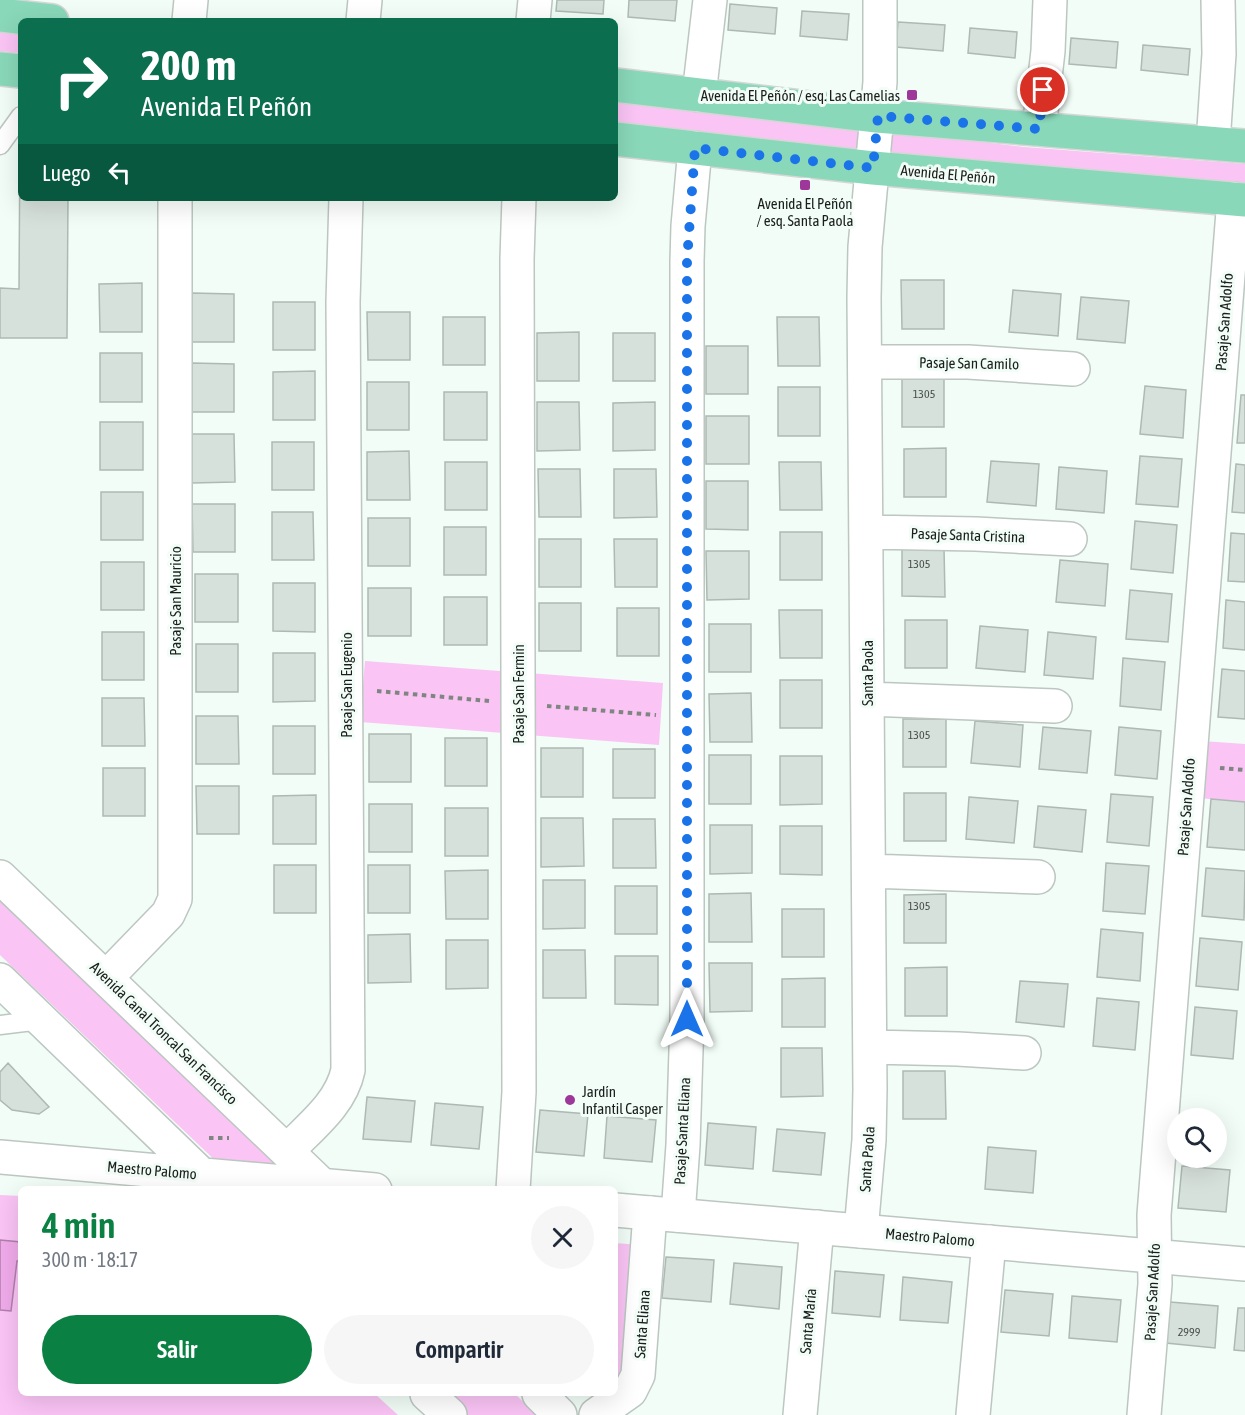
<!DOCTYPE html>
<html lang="es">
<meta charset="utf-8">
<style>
:root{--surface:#fff;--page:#f6f6f7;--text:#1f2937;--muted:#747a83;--accent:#0b8043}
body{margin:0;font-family:"Asap Condensed",sans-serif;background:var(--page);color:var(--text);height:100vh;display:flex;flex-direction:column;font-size:22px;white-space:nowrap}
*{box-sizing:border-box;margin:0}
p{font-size:20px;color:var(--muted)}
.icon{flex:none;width:33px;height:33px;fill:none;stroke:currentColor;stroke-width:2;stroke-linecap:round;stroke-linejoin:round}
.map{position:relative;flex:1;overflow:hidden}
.sheet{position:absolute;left:18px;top:1186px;width:600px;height:210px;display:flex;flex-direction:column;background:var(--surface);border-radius:9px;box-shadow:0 6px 24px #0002}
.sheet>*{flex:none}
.guide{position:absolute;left:18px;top:18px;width:600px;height:183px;border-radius:9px;box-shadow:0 6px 24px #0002;background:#0b6e4f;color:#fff;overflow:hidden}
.fabs{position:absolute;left:1167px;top:1108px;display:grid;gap:12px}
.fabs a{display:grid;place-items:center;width:60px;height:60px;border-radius:50%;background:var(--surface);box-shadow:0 6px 24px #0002;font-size:30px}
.pin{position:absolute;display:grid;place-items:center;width:51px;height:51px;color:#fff;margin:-26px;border:3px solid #fff;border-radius:50%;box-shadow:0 2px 6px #0007}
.me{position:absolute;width:66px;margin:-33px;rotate:0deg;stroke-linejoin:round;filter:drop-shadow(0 0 4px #0008)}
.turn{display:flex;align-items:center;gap:21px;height:126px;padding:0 24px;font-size:27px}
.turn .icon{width:78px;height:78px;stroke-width:2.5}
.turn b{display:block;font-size:42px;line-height:51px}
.then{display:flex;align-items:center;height:57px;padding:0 24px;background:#0003;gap:12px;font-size:22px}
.round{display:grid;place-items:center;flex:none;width:63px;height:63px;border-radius:32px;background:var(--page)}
.overview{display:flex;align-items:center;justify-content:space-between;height:102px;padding:0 24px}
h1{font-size:36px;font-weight:600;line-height:45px;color:var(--accent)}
.cta{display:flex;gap:12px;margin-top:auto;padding:12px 24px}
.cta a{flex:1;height:69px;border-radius:36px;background:var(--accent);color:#fff;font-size:24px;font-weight:600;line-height:69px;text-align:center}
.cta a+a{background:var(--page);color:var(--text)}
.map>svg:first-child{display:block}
.green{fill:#fac4f5}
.water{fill:#f0aaea;stroke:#b080ac;stroke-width:1.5}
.building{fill:#d7e1db;stroke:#afb9b4;stroke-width:1.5}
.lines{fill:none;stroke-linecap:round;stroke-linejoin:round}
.service-casing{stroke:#bcc7c1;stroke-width:21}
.minor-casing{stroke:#bcc7c1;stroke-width:36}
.tertiary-casing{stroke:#bcc7c1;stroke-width:36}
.primary-casing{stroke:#d6d6d6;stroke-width:36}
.path{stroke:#7f8682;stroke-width:4;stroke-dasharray:4.5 4.5;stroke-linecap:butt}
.service{stroke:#fff;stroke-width:18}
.minor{stroke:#fff;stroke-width:33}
.tertiary{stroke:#fff;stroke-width:33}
.primary{stroke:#89d8b9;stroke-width:33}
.route{stroke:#1a73e8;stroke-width:10;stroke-dasharray:0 18}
.poi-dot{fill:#9e379a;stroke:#f2fdf7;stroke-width:2}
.labels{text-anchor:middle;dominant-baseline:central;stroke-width:6;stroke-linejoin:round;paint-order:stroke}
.number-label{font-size:12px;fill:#494f4c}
.poi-label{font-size:15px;fill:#1a1e1c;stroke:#f2fdf7;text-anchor:end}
.street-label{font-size:15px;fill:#1a1e1c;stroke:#f2fdf7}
</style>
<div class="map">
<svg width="1245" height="1415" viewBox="0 0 1245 1415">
<rect width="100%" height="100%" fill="#f2fdf7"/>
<path class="green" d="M0,27L21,30V53L0,51Z
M615,99L1025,147L1245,164V188L818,146L615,122Z
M365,661L663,683L659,745L360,722Z
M1202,741L1245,744V802L1198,798Z
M0,898L240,1127L301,1189H245L0,955Z
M0,1195L21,1196V1394H375L398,1415H0Z
M615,1243L641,1245L632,1370L615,1391Z
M447,1394H515L537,1415H468Z"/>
<path class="water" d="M0,1240L21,1242V1261H17L11,1311L0,1310Z"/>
<path class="building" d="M557,0H604L603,14L556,11Z
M629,0H677L675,21L628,17Z
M730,4L777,8L775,34L728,30Z
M802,11L849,14L847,40L800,36Z
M898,22L945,25L943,51L896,47Z
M970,28L1017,32L1015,58L968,53Z
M1071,38L1118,42L1116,68L1069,64Z
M1143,45L1190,49L1188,75L1141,70Z
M20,134L21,198H68L67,338H0V288L19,289Z
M901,280H944V329H902Z
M142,283V332H100L99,284Z
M1013,290L1061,294L1058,336L1009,332Z
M192,293L234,294V342H192Z
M1081,297L1129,301L1125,343L1077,339Z
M273,302H315V350H273Z
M367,312H410V360H368Z
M443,317H485V365H443Z
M777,317H819L820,366H778Z
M579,332V381H537V333Z
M613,333H655V381H613Z
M706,346H748V394H706Z
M100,353H142V402H100Z
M192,363L234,364V412H192Z
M315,371V420H273V372Z
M944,378V427H902V379Z
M367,382H409V430H367Z
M1145,386L1186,390L1183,438L1140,434Z
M778,387H820V436H778Z
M444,392H487V440H444Z
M1241,395H1245V443H1237Z
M537,402H579L580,450L537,451Z
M655,402V450L613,451V403Z
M706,416H749V464H706Z
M100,422H143V470H100Z
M192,434H234L235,482L192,483Z
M272,442H314V490H272Z
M946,448V497H904V449Z
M409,451L410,500H367V452Z
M1140,456L1182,459L1178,507L1136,504Z
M991,461L1039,464L1036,506L987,502Z
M445,462H487V510H445Z
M779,462H821L822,510H780Z
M1236,464L1245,465V513L1232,512Z
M1059,467L1107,471L1104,513L1056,509Z
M538,469H580L581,517H539Z
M614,469H656L657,517L614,518Z
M706,481H748V530L706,529Z
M101,492H143V540H101Z
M192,504H235V552H193Z
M272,512H313L314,560H272Z
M368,518H410V566H368Z
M1135,521L1177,525L1173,573L1131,569Z
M444,527H486V575H444Z
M780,532H822V580H780Z
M1231,533L1245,534V582L1228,581Z
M539,539H581V587H539Z
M614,539H657V587H615Z
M902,548H944L945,597L902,596Z
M706,551H749V599L707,600Z
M1060,560L1108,564L1105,606L1056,602Z
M101,562H144V610H101Z
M195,574H238V622H195Z
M273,583H315V632L273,631Z
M368,588H411V636H368Z
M1130,590L1172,594L1168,642L1126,639Z
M444,597H487V645H444Z
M1226,600L1245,602V650L1223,648Z
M539,603H581V651H539Z
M617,608H659V656H617Z
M779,610H822V658H780Z
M905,620H947V668H905Z
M709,624H751V672H709Z
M980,626L1028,630L1025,672L976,668Z
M102,632H144V680H102Z
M1048,632L1096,637L1093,679L1044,675Z
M196,644H238V692H196Z
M273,653H315V701L273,702Z
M1123,658L1165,662L1161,710L1120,706Z
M1222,669L1245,671V719L1218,717Z
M780,680H822V728H780Z
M751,693L752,742H710L709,694Z
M102,698H144L145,746H102Z
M196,716H238L239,764H196Z
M903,719H946V767H903Z
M975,721L1023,725L1020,767L971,763Z
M273,726H315V774H273Z
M1043,727L1091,731L1087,773L1039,769Z
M1119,727L1161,731L1157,779L1115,775Z
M369,734H411V782H369Z
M445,738H487V786H445Z
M541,748H583V797H541Z
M613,749H655V798H613Z
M709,755H751V804H709Z
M780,756H822V804L780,805Z
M103,768H145V816H103Z
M196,786H239V834H197Z
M904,793H946V841H904Z
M1111,794L1153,797L1149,846L1107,842Z
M316,795V844H273V796Z
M969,797L1018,801L1014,843L966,839Z
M1211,799L1245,802V850L1207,847Z
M369,804H412V852H369Z
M1038,806L1086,810L1082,852L1034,847Z
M445,808H488V856H445Z
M541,818H583L584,866L541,867Z
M613,819H655L656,868H613Z
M710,825H752V873L710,874Z
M780,826H822V875L780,874Z
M1106,863L1149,866L1145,914L1103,911Z
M274,865H316V913H274Z
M368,865H410V913H368Z
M1206,868L1245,871L1244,920L1202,916Z
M488,870V919H446L445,871Z
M543,880H585V928L543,929Z
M615,886H657V934H615Z
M751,893L752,942H709V894Z
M946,894V943H904V895Z
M782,909H824V957H782Z
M1101,929L1143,933L1140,981L1097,977Z
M410,934L411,982L368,983V935Z
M1200,938L1242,942L1238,990L1196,986Z
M446,940H488V988L446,989Z
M543,950H585L586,998H543Z
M615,956H658V1005L615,1004Z
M709,963H752V1011L710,1012Z
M947,967V1016H905V968Z
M825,978V1027H782V979Z
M1020,981L1068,984L1064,1027L1016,1022Z
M1097,998L1139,1002L1135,1050L1093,1046Z
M1195,1007L1237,1011L1233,1059L1191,1055Z
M781,1048H822L823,1096L781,1097Z
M8,1063L49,1107L39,1114L12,1110L0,1100V1072Z
M903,1071H945L946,1119H903Z
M367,1097L415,1101L411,1142L363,1139Z
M435,1103L483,1107L479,1149L431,1145Z
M540,1110L588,1114L584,1156L536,1152Z
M607,1116L656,1120L652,1162L604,1158Z
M708,1123L756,1127L753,1169L705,1165Z
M777,1129L825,1133L821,1175L773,1171Z
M988,1147L1036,1151L1033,1193L985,1189Z
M1182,1166L1230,1170L1226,1212L1178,1208Z
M666,1257L714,1260L711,1302L662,1298Z
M734,1263L782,1267L779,1309L730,1304Z
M835,1271L884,1275L880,1317L832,1313Z
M903,1277L952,1282L948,1323L900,1320Z
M1005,1290L1053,1294L1049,1336L1001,1332Z
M1072,1296L1121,1300L1117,1342L1069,1338Z
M1170,1302L1218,1306L1215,1348L1166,1343Z
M1238,1308H1245V1351L1234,1350Z"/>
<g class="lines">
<defs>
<path id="service" d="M0,145L21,116
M0,1025L41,1020"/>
<path id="minor" d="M189,21L191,0
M363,21L365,0
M533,21L535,0
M699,95L710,0
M1039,129L1048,51L1050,0
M1213,143L1219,54L1218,0
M865,362H968L1073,369
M866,532L976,534L1070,539
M867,699L1055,706
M869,871L1038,877
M106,978L168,914L175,899V198
M870,1047L958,1049L1024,1053
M287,1151C310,1127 341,1104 348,1070L343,302L346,198
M513,1190L519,1092L517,259L519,198
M678,1215L683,1145L687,1019V261L688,226L695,148
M861,1231L869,1140L870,1089L864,298L865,247L880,82V0
M596,1415L630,1391L638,1375L650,1213
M800,1415L817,1227
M973,1415L989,1242
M1144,1415L1155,1284L1154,1215L1234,199"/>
<path id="tertiary" d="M0,877L327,1190
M0,980L208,1181
M0,1157L375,1190
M615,1210L1245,1264
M427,1394L450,1415
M539,1394L560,1415"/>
<path id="primary" d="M0,15L52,21
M0,69L21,71
M615,85L877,116L1245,146
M615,139L873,168L1245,200"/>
</defs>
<use href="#service" class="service-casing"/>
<use href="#minor" class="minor-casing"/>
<use href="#tertiary" class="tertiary-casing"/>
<use href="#primary" class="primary-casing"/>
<path class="path" d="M377,691L489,701
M547,706L656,715
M1220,768L1245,770
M209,1138H229"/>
<use href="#service" class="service"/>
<use href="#minor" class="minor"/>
<use href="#tertiary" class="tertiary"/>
<use href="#primary" class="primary"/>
</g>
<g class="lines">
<path class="route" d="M687,1019V261L695,148L873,168L878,116L1039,129L1043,90"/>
</g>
<g class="poi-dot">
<rect x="906" y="89" width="12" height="12" rx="3"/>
<rect x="799" y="179" width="12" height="12" rx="3"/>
<circle cx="570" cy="1100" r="6"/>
</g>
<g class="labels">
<g class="number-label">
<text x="924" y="394">1305</text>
<text x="919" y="564">1305</text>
<text x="919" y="735">1305</text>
<text x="919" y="906">1305</text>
<text x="1189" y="1332">2999</text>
</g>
<g class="poi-label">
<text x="900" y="95">Avenida El Peñón / esq. Las Camelias</text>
<text x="805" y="203" text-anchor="middle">Avenida El Peñón<tspan x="805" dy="17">/ esq. Santa Paola</tspan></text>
<text x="582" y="1091" text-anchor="start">Jardín<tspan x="582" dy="17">Infantil Casper</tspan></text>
</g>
<g class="street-label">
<text transform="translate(948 174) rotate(5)">Avenida El Peñón</text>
<text transform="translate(1224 322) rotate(-86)">Pasaje San Adolfo</text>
<text transform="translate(969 363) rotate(1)">Pasaje San Camilo</text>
<text transform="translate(968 535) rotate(2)">Pasaje Santa Cristina</text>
<text transform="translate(175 601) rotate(-90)">Pasaje San Mauricio</text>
<text transform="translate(867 673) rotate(-90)">Santa Paola</text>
<text transform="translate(346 685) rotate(-90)">Pasaje San Eugenio</text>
<text transform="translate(518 694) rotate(-90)">Pasaje San Fermin</text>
<text transform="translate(1186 807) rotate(-86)">Pasaje San Adolfo</text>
<text transform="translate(164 1033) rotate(44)">Avenida Canal Troncal San Francisco</text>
<text transform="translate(682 1131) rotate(-87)">Pasaje Santa Eliana</text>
<text transform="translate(867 1159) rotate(-86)">Santa Paola</text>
<text transform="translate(152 1170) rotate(5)">Maestro Palomo</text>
<text transform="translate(930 1237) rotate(5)">Maestro Palomo</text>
<text transform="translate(1152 1292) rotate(-87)">Pasaje San Adolfo</text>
<text transform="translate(808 1321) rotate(-85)">Santa María</text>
<text transform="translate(642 1324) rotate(-86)">Santa Eliana</text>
</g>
</g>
</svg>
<div class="fabs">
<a><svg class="icon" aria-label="search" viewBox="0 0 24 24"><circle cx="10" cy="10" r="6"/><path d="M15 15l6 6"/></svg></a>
</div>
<div class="pin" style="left:1043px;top:90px;background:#d93025"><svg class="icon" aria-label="arrive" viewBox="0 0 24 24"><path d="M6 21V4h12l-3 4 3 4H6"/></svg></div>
<svg class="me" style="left:687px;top:1019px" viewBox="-20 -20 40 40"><path d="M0-17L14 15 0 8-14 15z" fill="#1a73e8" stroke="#fff" stroke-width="4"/></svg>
<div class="guide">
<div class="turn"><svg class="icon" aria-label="right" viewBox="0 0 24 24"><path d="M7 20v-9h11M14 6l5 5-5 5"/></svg><div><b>200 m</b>Avenida El Peñón</div></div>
<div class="then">Luego<svg class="icon" aria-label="left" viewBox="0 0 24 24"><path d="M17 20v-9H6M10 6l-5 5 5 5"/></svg></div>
</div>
<section class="sheet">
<div class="overview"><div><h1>4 min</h1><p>300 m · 18:17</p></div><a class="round"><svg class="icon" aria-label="close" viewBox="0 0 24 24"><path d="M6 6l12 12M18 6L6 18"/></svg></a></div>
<div class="cta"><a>Salir</a><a>Compartir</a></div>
</section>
</div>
